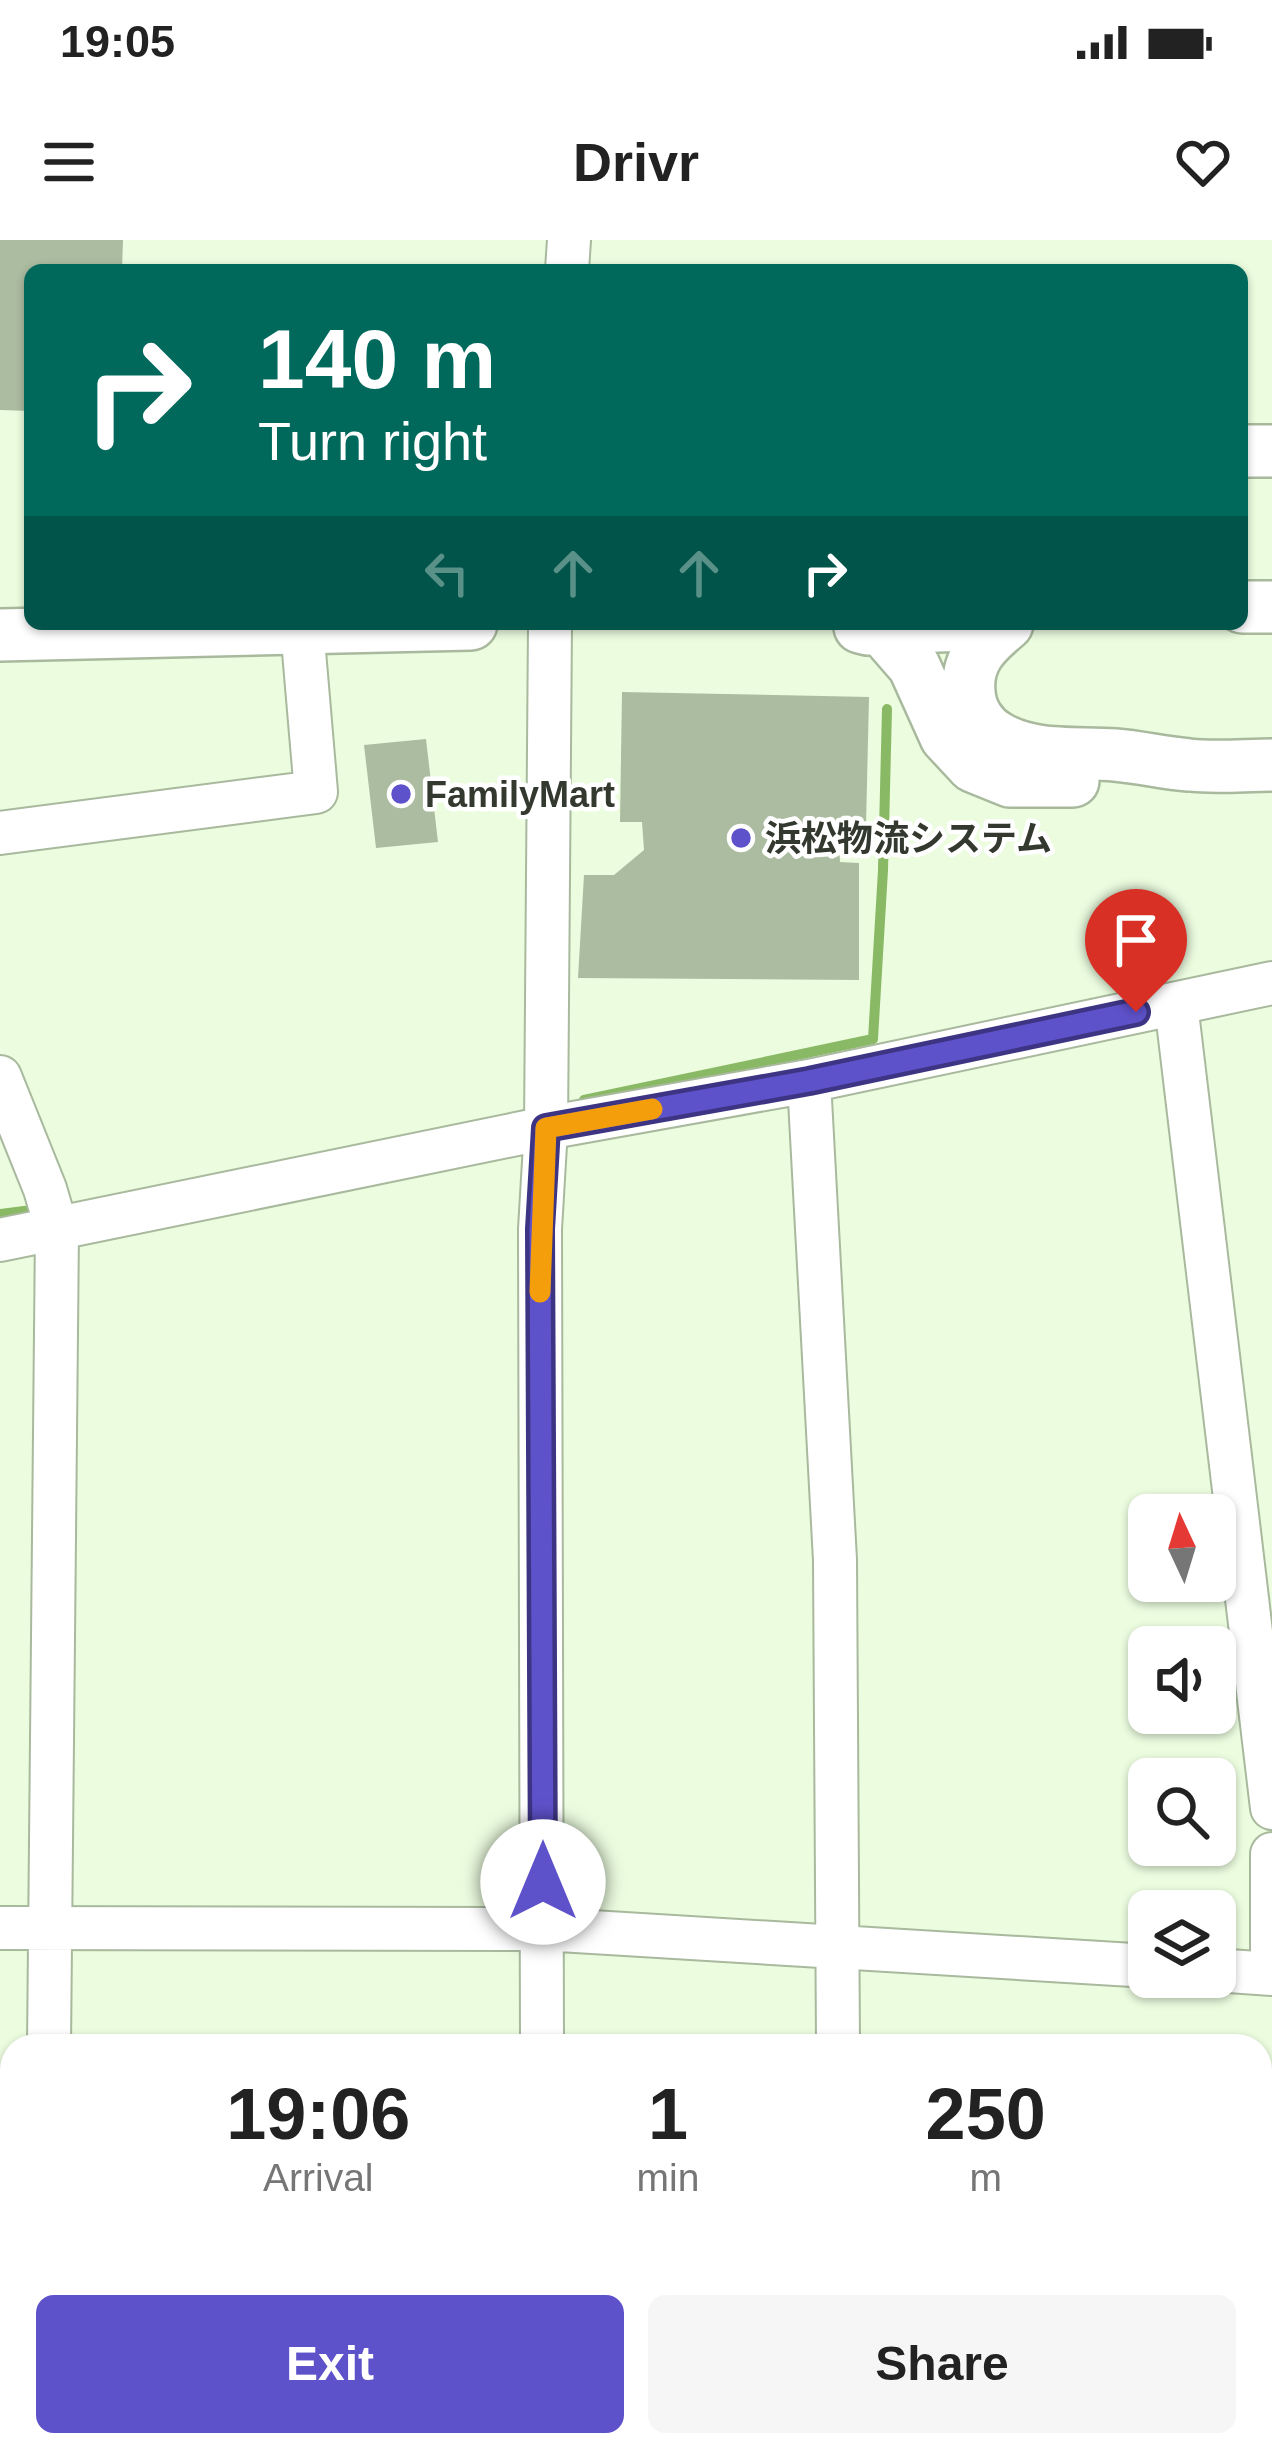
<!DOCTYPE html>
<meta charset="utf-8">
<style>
:root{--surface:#fff;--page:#f6f6f6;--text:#222;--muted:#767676;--accent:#5e52ca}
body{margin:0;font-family:Helvetica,"Noto Sans JP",sans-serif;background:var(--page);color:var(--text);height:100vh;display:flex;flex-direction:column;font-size:45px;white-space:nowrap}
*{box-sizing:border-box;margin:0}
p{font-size:39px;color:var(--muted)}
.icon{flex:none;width:66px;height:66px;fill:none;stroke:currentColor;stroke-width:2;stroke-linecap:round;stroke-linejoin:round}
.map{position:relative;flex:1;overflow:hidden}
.panel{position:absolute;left:0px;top:1794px;width:1272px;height:423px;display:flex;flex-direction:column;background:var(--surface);border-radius:36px 36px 0 0;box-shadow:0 3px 9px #0004}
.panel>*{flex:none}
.banner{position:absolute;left:24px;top:24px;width:1224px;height:366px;border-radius:18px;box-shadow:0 3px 9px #0004;background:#00695c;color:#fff;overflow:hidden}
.needle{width:78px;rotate:356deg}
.tools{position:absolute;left:1128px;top:1254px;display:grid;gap:24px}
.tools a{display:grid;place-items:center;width:108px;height:108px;border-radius:18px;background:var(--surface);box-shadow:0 3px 9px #0004;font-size:60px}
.pin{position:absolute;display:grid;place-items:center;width:102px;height:102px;color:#fff;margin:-123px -51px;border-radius:50% 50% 50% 0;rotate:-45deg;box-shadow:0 0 12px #0007}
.pin .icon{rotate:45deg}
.me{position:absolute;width:132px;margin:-66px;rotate:0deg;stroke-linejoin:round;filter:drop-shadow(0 0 9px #0008)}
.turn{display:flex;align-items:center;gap:42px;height:252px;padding:0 36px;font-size:54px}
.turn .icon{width:156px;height:156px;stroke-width:2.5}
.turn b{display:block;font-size:84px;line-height:102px}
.lanes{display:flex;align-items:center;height:114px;padding:0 36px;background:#0003;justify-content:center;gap:60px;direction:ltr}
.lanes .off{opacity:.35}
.eta{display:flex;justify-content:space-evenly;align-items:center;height:204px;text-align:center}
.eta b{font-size:72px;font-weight:700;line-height:84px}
.cta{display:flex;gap:24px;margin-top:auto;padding:24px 36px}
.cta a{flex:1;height:138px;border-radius:18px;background:var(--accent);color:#fff;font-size:48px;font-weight:700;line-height:138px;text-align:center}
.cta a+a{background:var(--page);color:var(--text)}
.status{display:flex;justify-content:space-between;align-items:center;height:84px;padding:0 60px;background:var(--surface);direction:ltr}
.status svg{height:33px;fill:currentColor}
header{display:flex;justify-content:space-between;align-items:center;height:156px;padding:0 36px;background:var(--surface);font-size:54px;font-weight:700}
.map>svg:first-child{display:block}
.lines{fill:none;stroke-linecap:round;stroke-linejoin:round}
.stream{stroke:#8ab965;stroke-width:10}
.building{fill:#acbca1}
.minor-casing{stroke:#a8b99d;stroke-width:46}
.major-casing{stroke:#a8b99d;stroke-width:56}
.minor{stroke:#fff;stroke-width:42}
.major{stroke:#fff;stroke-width:51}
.route-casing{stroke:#3d3583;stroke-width:30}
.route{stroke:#5e52ca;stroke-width:21}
.slow{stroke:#f59e0b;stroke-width:21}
.poi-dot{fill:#5e52ca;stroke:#fff;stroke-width:4.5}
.labels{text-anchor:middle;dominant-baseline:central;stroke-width:9;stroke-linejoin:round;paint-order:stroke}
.poi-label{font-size:36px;font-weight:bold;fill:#33392e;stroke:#fff;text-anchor:start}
</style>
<div class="status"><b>19:05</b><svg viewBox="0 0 49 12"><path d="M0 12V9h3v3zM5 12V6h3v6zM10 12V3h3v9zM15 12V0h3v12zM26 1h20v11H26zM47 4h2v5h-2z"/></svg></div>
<header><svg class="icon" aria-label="menu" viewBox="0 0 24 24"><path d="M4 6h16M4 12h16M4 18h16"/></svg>Drivr<svg class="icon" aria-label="heart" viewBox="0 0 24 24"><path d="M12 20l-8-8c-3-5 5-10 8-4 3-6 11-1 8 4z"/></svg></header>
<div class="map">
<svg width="1272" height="2216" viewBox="0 0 1272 2216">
<rect width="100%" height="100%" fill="#ebfcdf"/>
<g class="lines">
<path class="stream" d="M584,860L873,799L883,630L887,469
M0,974L40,969"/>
</g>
<path class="building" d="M0,0H123L122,30H30V171L0,170Z
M622,452L869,457L866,586H838L840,622L859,623V740L578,738L584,635H614L644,610L642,582H620Z
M426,499L438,602L376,608L364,505Z"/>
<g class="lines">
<defs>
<path id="minor" d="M567,30L569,0
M0,593L316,552L302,388
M1176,764L1272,1568
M0,837L45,949L57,990L49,1806
M809,841L835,1320L838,1806
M0,1000L546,888L809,841L1272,743
M1272,1614V1710
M0,1688L543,1689L1149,1726
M1215,1730L1272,1734
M542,1806L540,989L546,888L550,384
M1260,1986L1272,1872
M847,2205L848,2216
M43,2216V2205
M537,2216V2205
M1234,2216L1235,2205"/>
<path id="major" d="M1242,211H1272
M1242,367H1272
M1007,384C984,403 966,420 969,452C970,471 981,488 997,497C1031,518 1077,512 1115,515C1140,517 1164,523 1189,525C1216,528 1245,525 1272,525
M860,387L868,389L985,384
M881,388L914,426L946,497L973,526L1010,541H1073
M0,395L471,384"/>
</defs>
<use href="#minor" class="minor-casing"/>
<use href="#major" class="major-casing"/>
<use href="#minor" class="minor"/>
<use href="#major" class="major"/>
</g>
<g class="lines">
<defs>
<path id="route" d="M543,1642L540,989L546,888L809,841L1136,772"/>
</defs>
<use href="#route" class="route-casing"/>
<use href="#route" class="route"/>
<path class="slow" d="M540,1052L546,888L652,869"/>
</g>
<g class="poi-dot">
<circle cx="401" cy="554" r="12"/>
<circle cx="741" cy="598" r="12"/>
</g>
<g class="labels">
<g class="poi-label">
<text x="425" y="554">FamilyMart</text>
<text x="765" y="598">浜松物流システム</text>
</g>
</g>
</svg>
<div class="tools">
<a><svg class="needle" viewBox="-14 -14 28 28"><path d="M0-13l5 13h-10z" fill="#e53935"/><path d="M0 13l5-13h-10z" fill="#767676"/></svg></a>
<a><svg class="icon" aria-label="sound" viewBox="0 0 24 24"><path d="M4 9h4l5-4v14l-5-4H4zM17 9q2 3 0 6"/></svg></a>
<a><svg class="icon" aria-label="search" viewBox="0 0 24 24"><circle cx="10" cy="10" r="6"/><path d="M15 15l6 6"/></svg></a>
<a><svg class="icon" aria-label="layers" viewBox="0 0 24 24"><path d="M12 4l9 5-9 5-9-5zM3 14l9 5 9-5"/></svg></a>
</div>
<div class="pin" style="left:1136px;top:772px;background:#d93025"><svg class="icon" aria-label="arrive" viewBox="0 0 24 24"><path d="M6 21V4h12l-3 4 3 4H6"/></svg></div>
<svg class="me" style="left:543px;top:1642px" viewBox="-20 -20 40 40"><circle r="19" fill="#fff"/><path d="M0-13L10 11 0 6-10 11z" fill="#5e52ca"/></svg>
<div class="banner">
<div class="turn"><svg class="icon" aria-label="right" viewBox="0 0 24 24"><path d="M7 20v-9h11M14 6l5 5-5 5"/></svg><div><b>140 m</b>Turn right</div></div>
<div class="lanes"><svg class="icon off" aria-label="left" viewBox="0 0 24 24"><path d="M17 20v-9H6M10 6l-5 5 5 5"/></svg><svg class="icon off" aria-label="ahead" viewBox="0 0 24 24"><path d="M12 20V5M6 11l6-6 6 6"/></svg><svg class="icon off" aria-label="ahead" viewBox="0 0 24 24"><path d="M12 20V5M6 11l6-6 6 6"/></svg><svg class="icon" aria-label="right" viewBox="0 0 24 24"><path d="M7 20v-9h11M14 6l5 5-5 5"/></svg></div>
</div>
<section class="panel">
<div class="eta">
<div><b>19:06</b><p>Arrival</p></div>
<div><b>1</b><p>min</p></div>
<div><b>250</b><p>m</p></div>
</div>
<div class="cta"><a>Exit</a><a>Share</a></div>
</section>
</div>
